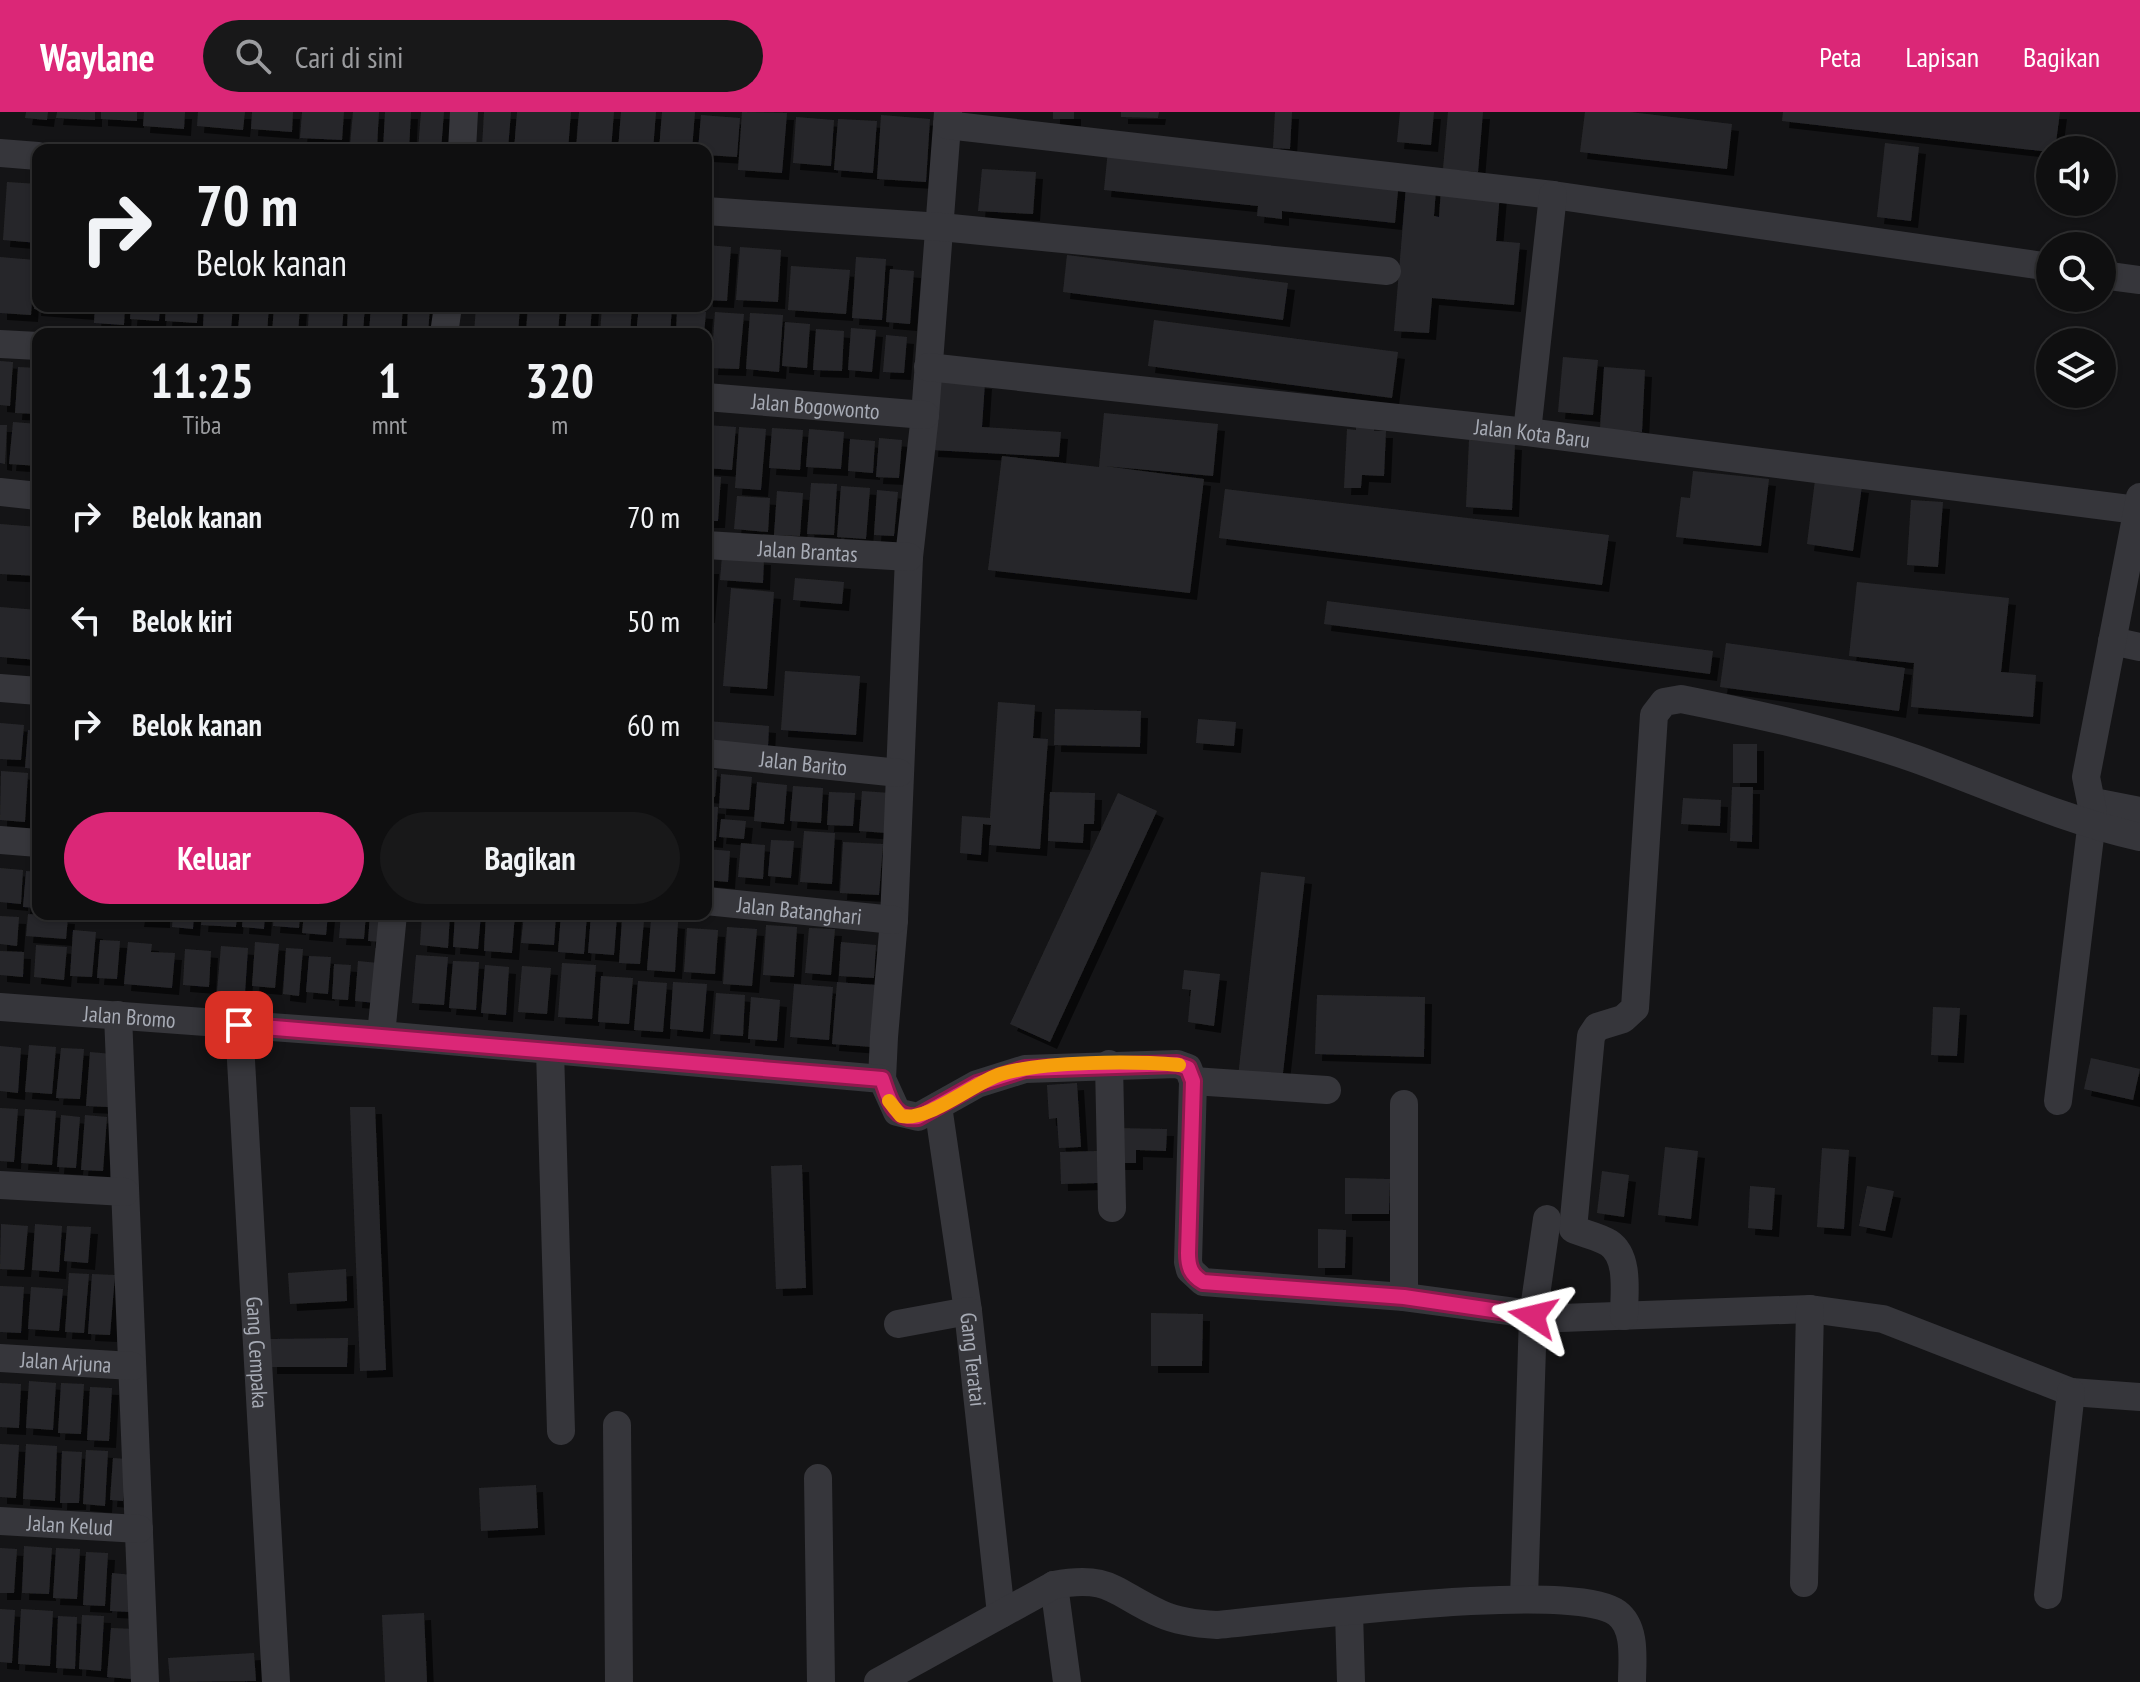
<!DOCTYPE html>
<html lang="id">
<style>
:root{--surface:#0f0f10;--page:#181819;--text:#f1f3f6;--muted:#9b9c9f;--line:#2f2f30;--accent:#db2777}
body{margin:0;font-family:"PT Sans Narrow",sans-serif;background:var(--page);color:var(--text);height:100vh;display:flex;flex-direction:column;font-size:30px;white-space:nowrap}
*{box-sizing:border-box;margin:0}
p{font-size:26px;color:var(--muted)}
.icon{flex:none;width:44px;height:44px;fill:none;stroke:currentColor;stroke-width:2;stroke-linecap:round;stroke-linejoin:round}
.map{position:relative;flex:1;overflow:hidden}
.drawer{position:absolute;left:32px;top:216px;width:680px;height:592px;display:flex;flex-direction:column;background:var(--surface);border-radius:16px;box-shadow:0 2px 6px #0004,0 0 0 2px var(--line)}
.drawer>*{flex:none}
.guide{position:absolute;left:32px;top:32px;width:680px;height:168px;border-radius:16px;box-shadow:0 2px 6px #0004,0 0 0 2px var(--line);background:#0f0f10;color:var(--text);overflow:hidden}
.controls{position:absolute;left:2036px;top:24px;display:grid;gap:16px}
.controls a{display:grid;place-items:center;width:80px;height:80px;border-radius:50%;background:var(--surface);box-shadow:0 2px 6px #0004,0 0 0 2px var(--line);font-size:40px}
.pin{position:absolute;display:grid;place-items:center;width:68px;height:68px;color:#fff;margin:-34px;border-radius:16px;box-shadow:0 4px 12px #0006}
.me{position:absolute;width:88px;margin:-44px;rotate:280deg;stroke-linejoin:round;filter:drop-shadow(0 0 6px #0008)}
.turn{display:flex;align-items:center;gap:28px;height:168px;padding:0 32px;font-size:36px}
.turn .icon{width:104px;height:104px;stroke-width:2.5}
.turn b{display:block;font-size:56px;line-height:68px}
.eta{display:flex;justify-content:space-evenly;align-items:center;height:136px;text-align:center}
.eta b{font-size:48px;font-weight:700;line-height:56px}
.cta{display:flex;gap:16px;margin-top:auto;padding:16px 32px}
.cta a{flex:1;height:92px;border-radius:48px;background:var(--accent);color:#fff;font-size:32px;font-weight:700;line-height:92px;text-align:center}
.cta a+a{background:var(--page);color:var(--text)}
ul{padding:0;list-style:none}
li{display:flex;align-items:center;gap:24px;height:104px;padding:0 32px}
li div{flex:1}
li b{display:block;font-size:30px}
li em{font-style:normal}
header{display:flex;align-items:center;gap:48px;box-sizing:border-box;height:112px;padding:0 40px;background:var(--accent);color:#fff}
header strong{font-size:38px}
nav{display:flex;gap:44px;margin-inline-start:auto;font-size:28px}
.search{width:560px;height:72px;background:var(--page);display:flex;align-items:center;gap:20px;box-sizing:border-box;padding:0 28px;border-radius:44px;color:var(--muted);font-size:30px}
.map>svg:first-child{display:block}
.building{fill:#27272a;filter:url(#shadow)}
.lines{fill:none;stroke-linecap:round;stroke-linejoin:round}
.street{stroke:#36363b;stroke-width:28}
.route-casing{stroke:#8e194d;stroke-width:20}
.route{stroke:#db2777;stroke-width:14}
.slow{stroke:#f59e0b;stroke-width:14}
.labels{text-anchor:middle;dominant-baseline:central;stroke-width:8;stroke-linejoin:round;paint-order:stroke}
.street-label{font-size:22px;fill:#a7abb5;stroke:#0f0f11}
</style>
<header>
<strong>Waylane</strong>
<div class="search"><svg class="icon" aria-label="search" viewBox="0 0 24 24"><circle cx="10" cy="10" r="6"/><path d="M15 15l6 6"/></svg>Cari di sini</div>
<nav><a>Peta</a><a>Lapisan</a><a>Bagikan</a></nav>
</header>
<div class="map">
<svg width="2140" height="1570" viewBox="0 0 2140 1570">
<defs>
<filter id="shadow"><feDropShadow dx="7" dy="7" stdDeviation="0" flood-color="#0009"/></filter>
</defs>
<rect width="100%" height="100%" fill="#141416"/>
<path class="building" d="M26,0H48L47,8L25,6Z
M57,0H95V8L56,6Z
M101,0H137V9L101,7Z
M144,0H185L184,17L143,14Z
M198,0H245L243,18L197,14Z
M252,0H293L292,20L251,17Z
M302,0H344L342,28L300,26Z
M353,0H379L377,35L350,33Z
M385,0H411L409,38H383Z
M421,0H444L441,38H418Z
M484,0H511L508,37L482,35Z
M517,0H571L568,38H514Z
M579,0H614L611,38H576Z
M621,0H656L653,38H618Z
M662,0H695L692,38H659Z
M742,0L787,1L782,61L738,58Z
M1053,0H1074V7H1053Z
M1121,0H1159L1158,6L1121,5Z
M1275,0H1292L1290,37L1273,36Z
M1400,0H1434L1431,33L1397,30Z
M1448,0H1483L1478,60L1443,57Z
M1585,0H1630L1732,12L1727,57L1580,40Z
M1783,0H2060L2055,38L2050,40L1782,9Z
M701,3L740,6L737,45L706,43V38H698Z
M881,3L930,7L926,70L877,67Z
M796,5L834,8L831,54L793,51Z
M838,7L877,9L873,61L834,58Z
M1885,31L1919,35L1911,109L1877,105Z
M1108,38L1399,68L1395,111L1282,99V107L1257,104L1258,94L1104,78Z
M982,57L1036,60L1033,102L978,99Z
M7,70L38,72V131L3,128Z
M1406,75L1436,78L1434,104L1439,105L1441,77L1500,81L1496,129L1520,131L1514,193L1432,186L1429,221L1394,219Z
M706,133L731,135L727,189L706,188Z
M740,135L781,138L778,190L736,188Z
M1067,143L1288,171L1283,208L1063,180Z
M0,145L35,148L31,203L0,201Z
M856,145L886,147L882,208L852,206Z
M791,154L850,158L846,202L788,198Z
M890,157L914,159L910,212L886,210Z
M36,177L38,194H89L88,201L34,197Z
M95,194H125L124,213L94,211Z
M131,194H160L159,209L130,207Z
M166,194H198L197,211L165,209Z
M204,194H233L231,217L203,215Z
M240,194H269L267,221L238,219Z
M274,194H300L298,222H272Z
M309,194H344L342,217L308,215Z
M348,194H365L363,220L347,219Z
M371,194H403L401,222L369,220Z
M408,194H430L428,222H407Z
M476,194H520L518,222H474Z
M528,194H560L558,222H526Z
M567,194H592L590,222H565Z
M602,194H632L630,222H600Z
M639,194L672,196L670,222H636Z
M677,198L706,200L704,222H676Z
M715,200L744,202L739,257L711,256Z
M750,201L783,203L779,260L746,257Z
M1154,208L1398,240L1392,286L1148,254Z
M785,210L810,212L807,256L782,254Z
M851,216L876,218L872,260L848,258Z
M816,217L844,219L842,259L813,258Z
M886,223L907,225L904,261L883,260Z
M1563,245L1598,248L1593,303L1558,300Z
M0,249L13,250L10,294L0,293Z
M18,255L38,256V302L15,301Z
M1604,255L1645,258L1642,320L1600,317Z
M935,267L985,270L982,315L1061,320L1059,345L931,338Z
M1104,301L1218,312L1213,364L1104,354L1204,367L1190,481L988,458L1002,344L1099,355Z
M13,310L38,312V354L9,352Z
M1356,312L1374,313V319H1386L1384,364L1362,363L1361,376H1344L1347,317L1356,318Z
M0,313H7L5,352L0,351Z
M706,313L736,315L732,358L706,356Z
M739,315L766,317L761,378L735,376Z
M772,316L803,318L800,358L769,356Z
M809,317L844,320L841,357L806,355Z
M879,326L902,328L899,366L876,365Z
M850,327L875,329L873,361L848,359Z
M1469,328L1515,331L1512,398L1466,395Z
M1693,359L1769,367L1761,434L1676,425L1681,385L1690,386Z
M706,364L721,365L718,409H706Z
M1815,368L1862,374L1853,439L1807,432Z
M811,371L837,372L834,423L807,422Z
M841,374L870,376L866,427L837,425Z
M1225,377L1609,423L1602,473L1219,426Z
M877,378L898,380L894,424L874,423Z
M777,379L803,381L800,424L774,423Z
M737,384L770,386L768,420L734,417Z
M1911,388L1943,390L1938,455L1907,453Z
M0,412L38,415V464L0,462Z
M722,444L764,446L763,471L720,468Z
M706,455H712L708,504H706Z
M795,466L844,470L842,492L793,488Z
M1857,470L2009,486L2001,560L2036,563L2033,605L1911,595L1914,551L1849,544Z
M731,476L774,480L767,577L723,574Z
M1327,489L1713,539L1710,562L1324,512Z
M0,495L38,498V548L0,545Z
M1726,531L1905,556L1899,599L1720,575Z
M785,559L860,564L856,623L781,618Z
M998,590L1035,593L1033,626L1048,627L1040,737L989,733L991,713L983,712L981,743L960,741L962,704L990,706Z
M1055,597L1141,599L1140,635L1054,633Z
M1198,607L1236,610L1234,634L1196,631Z
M706,609L769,614L768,635L706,631Z
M0,611L24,613L21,648L0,647Z
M28,618L38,619V657L25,656Z
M1733,632H1757V671H1733Z
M706,657L717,658L715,685L706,684Z
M1,659L28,661L25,710L0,708Z
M721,662L752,665L749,698L719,696Z
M35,667H38V709H32Z
M757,670L787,673L784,712L754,709Z
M793,674L823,676L821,711L790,709Z
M1732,675H1753L1752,730L1730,729Z
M862,679L890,681L887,721L859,719Z
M829,680L855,681L853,714L827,713Z
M1050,680L1095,681L1094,712H1084L1083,731L1048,729Z
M1118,681L1157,699L1050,930L1010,912Z
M1683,686L1721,688L1720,714L1681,712Z
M706,694L718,695L716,729L706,728Z
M721,707L746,709L744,727L719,725Z
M804,719L835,721L832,772L800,770Z
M771,728L794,729L791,766L768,764Z
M843,730L883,732L879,783L840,781Z
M741,731L765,733L763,767L738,765Z
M706,737L730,739L728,770L706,768Z
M0,756L23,758L21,792L0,790Z
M26,759L38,760V796L23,795Z
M1261,760L1305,765L1282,970L1238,965Z
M28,802L68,805L66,827L26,824Z
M138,802H163V809L137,808Z
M173,802H194L193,817L172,815Z
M202,802H237L236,815L201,813Z
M243,802H265L264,817L242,815Z
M274,802H300L299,816L273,814Z
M304,802H328L326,823L302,821Z
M341,802H366L364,827L339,826Z
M370,802H388L386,830L368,829Z
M422,802H450L448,836L420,833Z
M455,802H481L478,837L453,835Z
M486,802H515L512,841L484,839Z
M524,802H556L554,833L521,831Z
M561,802L587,803L584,842L558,840Z
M591,802L617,804L614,843L588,841Z
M0,804L19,805L17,834L0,832Z
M622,807L644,809L640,852L619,851Z
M651,807L678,810L675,860L647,858Z
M766,813L797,815L794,865L763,863Z
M727,815L757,817L752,874L723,872Z
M687,816L718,818L715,862L684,860Z
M809,816L835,817L831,863L805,861Z
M73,818L96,820L92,865L70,864Z
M100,828L120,829L117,867L97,866Z
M128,830L152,832L151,840L175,841L172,876L124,872Z
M255,830L279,832L275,876L252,874Z
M841,830L876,833L874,866L839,864Z
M36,833L67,835L64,868L34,865Z
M221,834L248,836L245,881L217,879Z
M286,836L303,837L299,884L283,882Z
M185,837L211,839L209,875L183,873Z
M0,839L24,840L23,865L0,863Z
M416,843L448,845L444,893L412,891Z
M309,844L331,845L328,882L306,880Z
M358,849L378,851L376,891L355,889Z
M453,849L479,850L476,898L449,896Z
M562,851L596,853L592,907L558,905Z
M334,852L351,853L348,888L332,887Z
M485,853L509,855L506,903L481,901Z
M522,854L551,856L547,902L518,900Z
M1184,858L1220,862L1214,914L1188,910L1191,878L1182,877Z
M601,864L633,866L629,912L598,910Z
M638,869L667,871L663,920L634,918Z
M673,870L707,872L703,920L670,917Z
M837,870L876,873L872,935L832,932Z
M794,872L833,875L829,928L790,925Z
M716,881L745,883L743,924L713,922Z
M1317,883L1425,885L1424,945L1315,942Z
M751,885L780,888L777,929L748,927Z
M1933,895L1960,896L1957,944L1931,943Z
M29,933L56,935L52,982L25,980Z
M0,934L21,936L18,981L0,979Z
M61,936L84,937L80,987L56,986Z
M90,940L112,942L108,995L86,994Z
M2091,946L2140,957L2133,988L2084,977Z
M1077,971L1081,1035L1059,1036L1057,1006L1049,1007L1047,973Z
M350,995H375L386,1258L360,1259Z
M0,996L18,997L14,1050L0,1049Z
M25,997L56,999L52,1053L21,1051Z
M61,1003L80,1005L76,1056L57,1055Z
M85,1003L107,1005L103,1059L81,1058Z
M1114,1016L1167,1017L1166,1039L1136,1038V1051H1113Z
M1665,1035L1698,1039L1691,1107L1658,1103Z
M1822,1036L1849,1038L1844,1117L1817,1115Z
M1098,1039L1099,1071L1061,1072L1060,1040Z
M802,1053L806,1176L776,1177L771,1054Z
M1602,1059L1629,1063L1624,1105L1597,1101Z
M1345,1066L1390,1067L1389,1102H1345Z
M1750,1074L1775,1076L1772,1118L1748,1116Z
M1867,1074L1894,1079L1885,1119L1859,1114Z
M1,1112L28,1114L24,1158L0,1157Z
M35,1112L62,1114L59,1160L32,1158Z
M67,1114L91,1115L88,1151L64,1149Z
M1318,1117L1346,1118L1345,1156H1318Z
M346,1157L347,1189L290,1192L288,1161Z
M69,1161L89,1162L84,1221L65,1220Z
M92,1162L115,1163L110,1223L88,1222Z
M0,1174L24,1175L21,1221L0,1220Z
M31,1175L63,1177L59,1219L28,1217Z
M1151,1201L1203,1202L1202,1254H1151Z
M348,1226L347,1255H270V1227Z
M29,1269L56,1271L53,1318L26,1316Z
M0,1271L21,1272L19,1316L0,1315Z
M61,1271L84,1272L81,1322L58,1321Z
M90,1275L112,1276L109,1329L87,1328Z
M0,1332L19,1333L16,1386L0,1385Z
M26,1332L57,1334L55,1389L23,1387Z
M86,1338L108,1339L105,1394L83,1392Z
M62,1339L82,1340L79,1391H60Z
M113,1346L127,1347L123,1389L110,1388Z
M536,1373L538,1416L481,1419L479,1376Z
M24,1434L52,1436L49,1482L22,1481Z
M0,1436L17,1437L14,1481H0Z
M56,1436L80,1437L77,1487L53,1486Z
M86,1440L108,1441L105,1494L83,1493Z
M112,1461L133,1463L131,1500L110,1499Z
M0,1497L15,1498L12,1551L0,1550Z
M21,1497L53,1499L50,1554L18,1552Z
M424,1501L427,1570H385L382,1503Z
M82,1503L104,1504L101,1559L79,1557Z
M58,1504L77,1505L75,1557L56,1556Z
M111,1516L135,1517L132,1567L107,1565Z
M254,1541L256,1569L170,1570L168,1546Z"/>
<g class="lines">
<g class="street">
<path d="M948,0L925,303L909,445L894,808L884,925L882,967L897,1000L918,1005L977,972L1025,957L1177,952L1188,956L1193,969L1188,1150L1190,1158L1203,1170L1404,1185L1561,1206L1810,1197L1883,1207L2071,1280L2140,1285"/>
<path d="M947,13L1553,83L2050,155"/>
<path d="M462,38L464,0"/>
<path d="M0,41L38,44"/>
<path d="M706,99L941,115L1387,159"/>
<path d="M2102,163L2140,168"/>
<path d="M444,222L448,194"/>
<path d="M0,232L38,234"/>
<path id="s1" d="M928,255L1527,320L2137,398"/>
<path id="s2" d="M706,285L925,303"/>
<path d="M1527,320L1553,83"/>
<path d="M0,380L38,384"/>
<path id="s3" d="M706,433L909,445"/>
<path d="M2112,529L2140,535"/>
<path d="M0,576L38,579"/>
<path id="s4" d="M706,641L899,661"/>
<path d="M2094,690L2140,699"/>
<path d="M0,728L38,731"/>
<path id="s5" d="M706,789L894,808"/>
<path id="s6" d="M0,895L381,923L882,967"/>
<path d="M118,903L145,1570"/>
<path id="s7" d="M239,913L276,1570"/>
<path d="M381,923L393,802"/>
<path d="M550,938L561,1319"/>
<path d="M1109,952L1112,1096"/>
<path d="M1193,969L1327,978"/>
<path d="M2058,989L2093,700L2086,665L2140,385"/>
<path d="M1404,992V1185"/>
<path id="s8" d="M938,994L968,1199L1001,1502"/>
<path d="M0,1073L125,1080"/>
<path d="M1624,1204C1624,1182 1630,1145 1609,1131C1598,1124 1584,1122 1573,1117L1591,924L1597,915L1623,907L1635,896L1654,603L1664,590L1681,587C1761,603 1839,620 1916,647C1991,674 2062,708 2140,725"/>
<path d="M898,1212L968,1199"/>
<path id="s9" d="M0,1246L132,1254"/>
<path d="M617,1313L619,1570"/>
<path d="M818,1366L821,1570"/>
<path id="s10" d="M0,1409L139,1417"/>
<path d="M1804,1471L1810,1197"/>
<path d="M1054,1473L1067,1570"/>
<path d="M2048,1483L2071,1280"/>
<path d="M1524,1486L1533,1204L1547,1107"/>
<path d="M1349,1500L1351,1570"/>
<path d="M878,1570L1054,1473C1111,1462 1115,1482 1161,1502C1179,1510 1198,1512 1217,1513C1287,1507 1571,1467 1617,1501C1637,1516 1632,1549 1632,1570"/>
</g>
</g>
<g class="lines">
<defs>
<path id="route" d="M239,913L882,967C889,987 893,1008 918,1005L977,972L1025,957L1177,952L1188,956L1193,969L1188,1141C1188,1155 1191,1163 1203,1170L1404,1185L1533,1204"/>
</defs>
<use href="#route" class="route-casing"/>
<use href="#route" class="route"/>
<path class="slow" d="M889,989L901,1004C928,1010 973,971 1001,962C1044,949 1133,949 1179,953"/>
</g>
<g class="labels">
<g class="street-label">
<text stroke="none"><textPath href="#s2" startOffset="110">Jalan Bogowonto</textPath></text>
<text stroke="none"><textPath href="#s1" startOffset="608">Jalan Kota Baru</textPath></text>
<text stroke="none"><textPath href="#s3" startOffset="102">Jalan Brantas</textPath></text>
<text stroke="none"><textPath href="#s4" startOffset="98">Jalan Barito</textPath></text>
<text stroke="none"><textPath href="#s5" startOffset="94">Jalan Batanghari</textPath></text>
<text stroke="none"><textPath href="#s6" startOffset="130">Jalan Bromo</textPath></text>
<text stroke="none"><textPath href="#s7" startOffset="328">Gang Cempaka</textPath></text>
<text stroke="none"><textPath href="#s8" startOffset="256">Gang Teratai</textPath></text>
<text stroke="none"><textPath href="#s9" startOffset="66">Jalan Arjuna</textPath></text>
<text stroke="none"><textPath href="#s10" startOffset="70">Jalan Kelud</textPath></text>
</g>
</g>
</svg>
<div class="controls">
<a><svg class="icon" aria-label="sound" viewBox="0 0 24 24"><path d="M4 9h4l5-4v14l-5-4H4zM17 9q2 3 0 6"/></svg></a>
<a><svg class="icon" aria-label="search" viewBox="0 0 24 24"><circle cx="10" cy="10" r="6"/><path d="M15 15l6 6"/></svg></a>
<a><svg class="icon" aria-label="layers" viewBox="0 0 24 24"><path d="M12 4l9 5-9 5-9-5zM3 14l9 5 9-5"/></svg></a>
</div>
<div class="pin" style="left:239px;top:913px;background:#d93025"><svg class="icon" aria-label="arrive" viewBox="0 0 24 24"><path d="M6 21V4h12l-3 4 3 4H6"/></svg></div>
<svg class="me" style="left:1533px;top:1204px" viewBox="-20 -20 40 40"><path d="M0-17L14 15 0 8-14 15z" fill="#db2777" stroke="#fff" stroke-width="4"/></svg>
<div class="guide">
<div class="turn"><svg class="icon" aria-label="right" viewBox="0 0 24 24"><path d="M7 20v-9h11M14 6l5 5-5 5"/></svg><div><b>70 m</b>Belok kanan</div></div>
</div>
<section class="drawer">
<div class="eta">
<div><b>11:25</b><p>Tiba</p></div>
<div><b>1</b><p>mnt</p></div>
<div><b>320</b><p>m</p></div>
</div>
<ul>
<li><svg class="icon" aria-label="right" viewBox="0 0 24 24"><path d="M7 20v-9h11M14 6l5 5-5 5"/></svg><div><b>Belok kanan</b></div><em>70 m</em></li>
<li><svg class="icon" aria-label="left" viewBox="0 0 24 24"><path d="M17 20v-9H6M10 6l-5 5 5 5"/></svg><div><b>Belok kiri</b></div><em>50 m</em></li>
<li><svg class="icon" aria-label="right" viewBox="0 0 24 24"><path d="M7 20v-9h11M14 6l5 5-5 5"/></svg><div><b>Belok kanan</b></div><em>60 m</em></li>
</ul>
<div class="cta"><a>Keluar</a><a>Bagikan</a></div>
</section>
</div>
